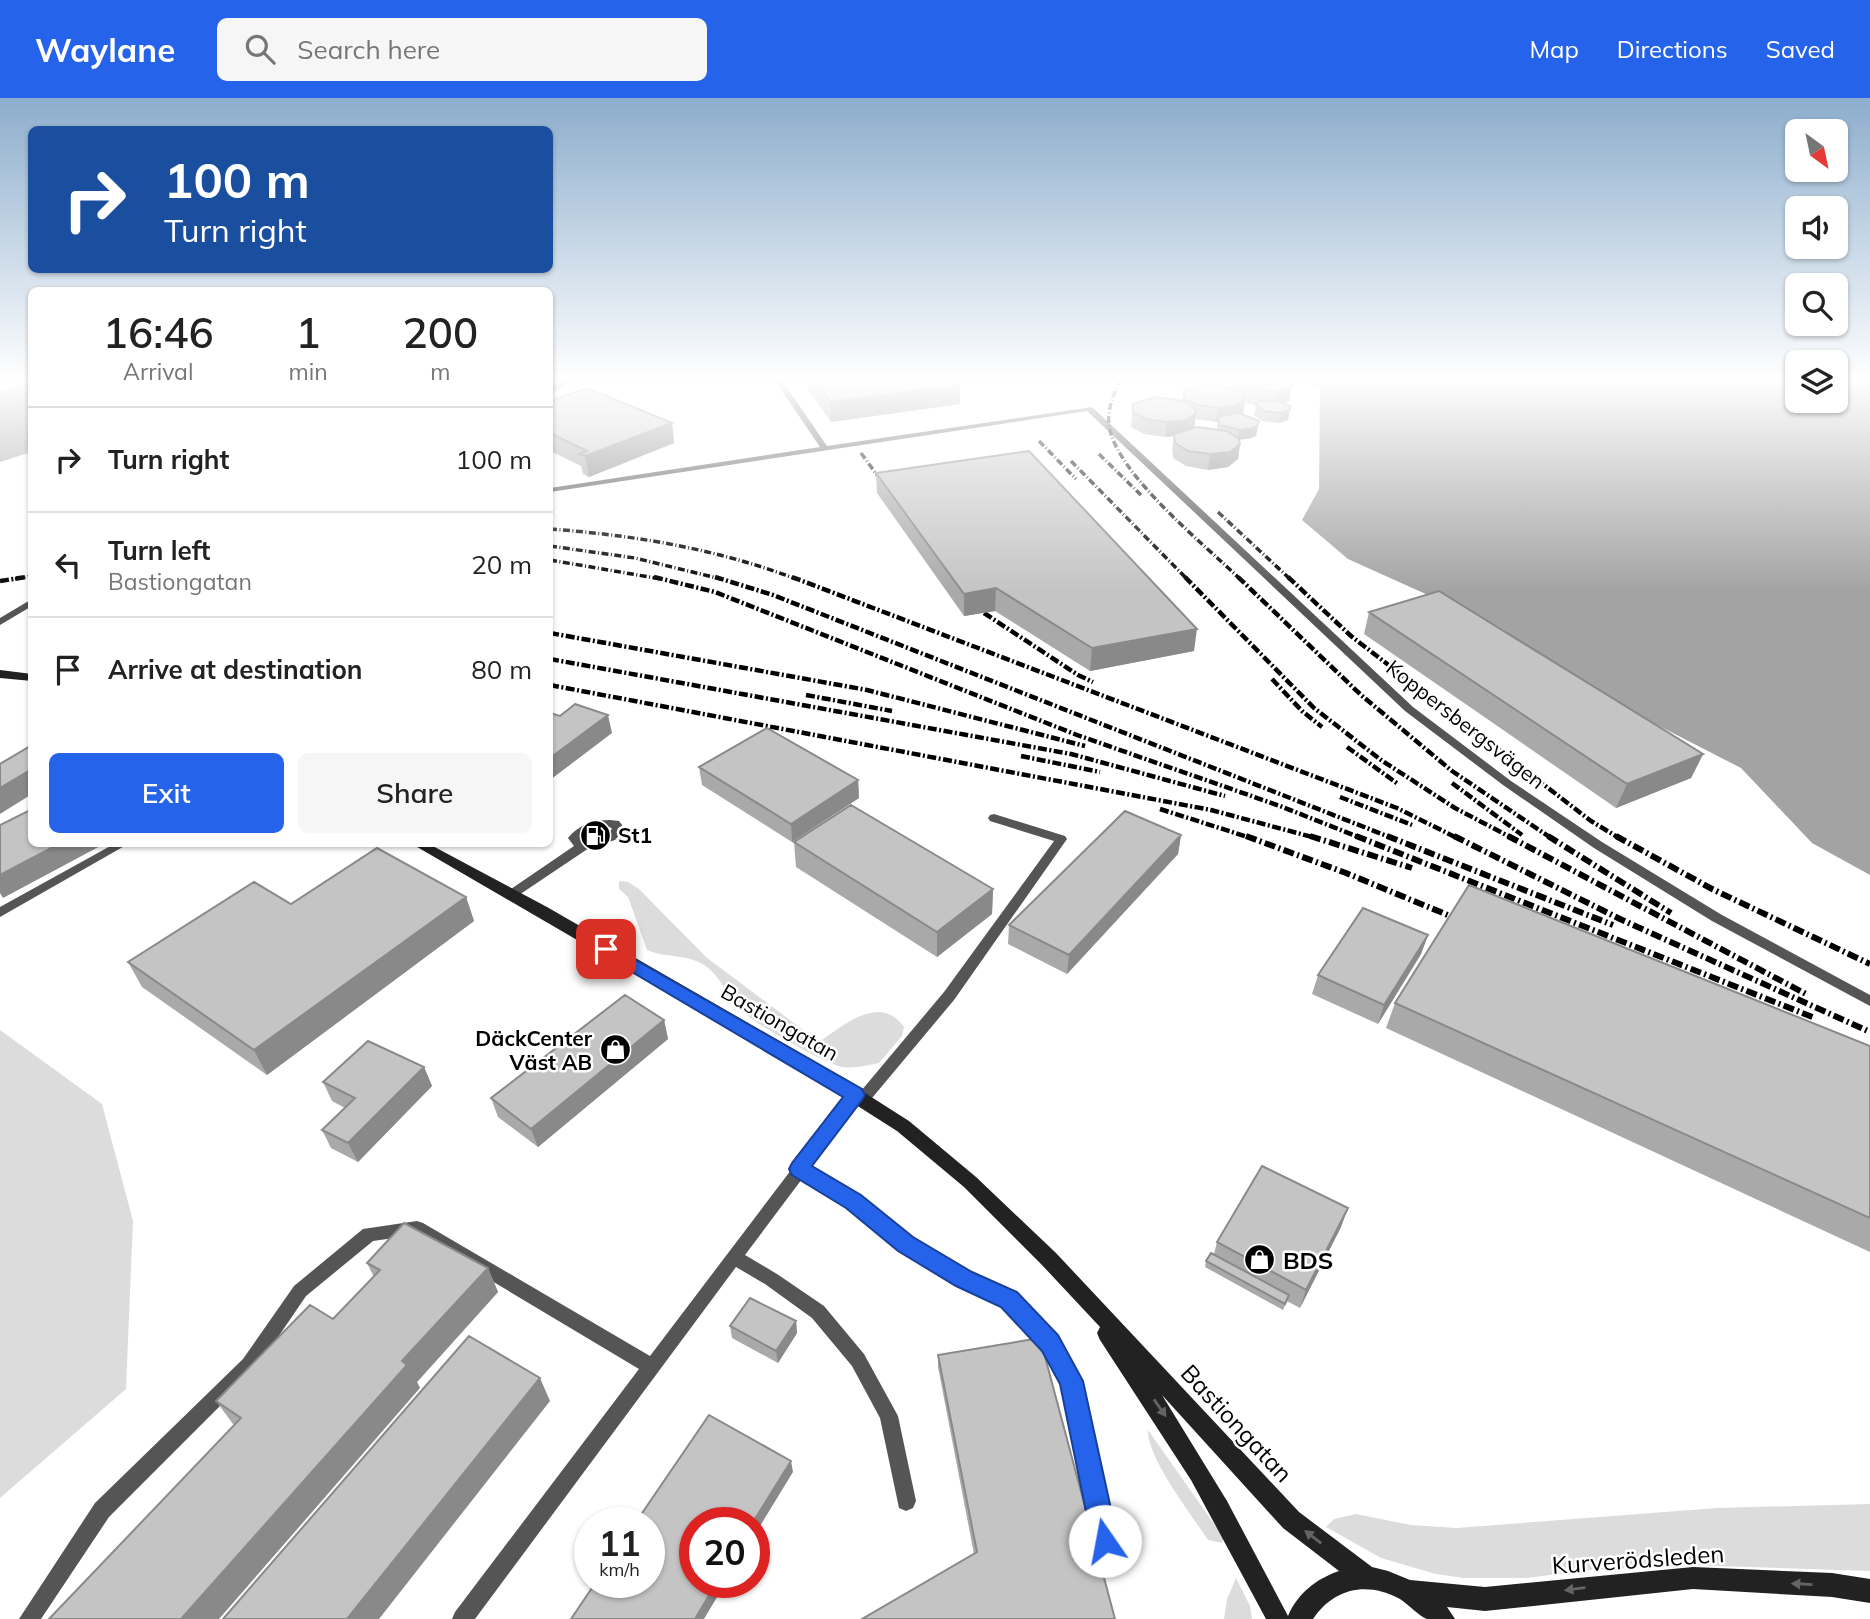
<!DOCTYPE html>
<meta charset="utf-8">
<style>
:root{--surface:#fff;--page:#f6f6f6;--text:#222;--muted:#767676;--line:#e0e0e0;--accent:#2563eb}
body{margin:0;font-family:Mulish,sans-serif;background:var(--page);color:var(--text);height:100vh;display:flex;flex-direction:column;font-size:26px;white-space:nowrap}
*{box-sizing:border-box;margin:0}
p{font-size:23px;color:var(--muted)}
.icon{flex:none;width:38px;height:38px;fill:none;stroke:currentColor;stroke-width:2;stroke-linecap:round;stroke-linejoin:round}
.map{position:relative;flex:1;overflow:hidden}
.side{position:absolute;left:28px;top:189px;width:525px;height:560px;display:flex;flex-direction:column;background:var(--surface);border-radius:10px;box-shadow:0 2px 5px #0004}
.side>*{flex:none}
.guide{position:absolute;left:28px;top:28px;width:525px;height:147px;border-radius:10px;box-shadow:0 2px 5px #0004;background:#1a4fa0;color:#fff;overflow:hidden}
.needle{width:46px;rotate:147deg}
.controls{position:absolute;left:1785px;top:21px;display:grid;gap:14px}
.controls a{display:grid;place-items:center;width:63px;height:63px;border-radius:10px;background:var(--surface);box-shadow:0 2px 5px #0004;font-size:35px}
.speed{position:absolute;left:574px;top:1409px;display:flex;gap:14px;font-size:35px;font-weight:700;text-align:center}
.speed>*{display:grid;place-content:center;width:91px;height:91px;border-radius:50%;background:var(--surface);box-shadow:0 2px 5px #0004;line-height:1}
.speed small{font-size:18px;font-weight:400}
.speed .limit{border:10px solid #d22;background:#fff;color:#111}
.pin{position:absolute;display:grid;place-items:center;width:60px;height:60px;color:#fff;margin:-30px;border-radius:14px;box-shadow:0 4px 10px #0006}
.me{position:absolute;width:77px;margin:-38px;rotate:348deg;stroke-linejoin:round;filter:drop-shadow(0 0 5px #0008)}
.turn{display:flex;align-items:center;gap:24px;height:147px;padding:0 21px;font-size:32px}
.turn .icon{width:91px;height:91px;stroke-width:2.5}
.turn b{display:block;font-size:49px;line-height:60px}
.eta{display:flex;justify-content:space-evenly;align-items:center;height:119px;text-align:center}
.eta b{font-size:42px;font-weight:600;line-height:49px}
.button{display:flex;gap:14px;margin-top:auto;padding:14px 21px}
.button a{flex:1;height:80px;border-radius:10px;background:var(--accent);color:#fff;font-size:28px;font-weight:600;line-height:80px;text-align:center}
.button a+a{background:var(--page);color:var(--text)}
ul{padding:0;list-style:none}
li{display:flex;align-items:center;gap:21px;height:105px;padding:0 21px;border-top:2px solid var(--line)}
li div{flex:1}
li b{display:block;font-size:26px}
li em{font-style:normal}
header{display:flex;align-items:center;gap:42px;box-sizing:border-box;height:98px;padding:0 35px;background:var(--accent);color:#fff}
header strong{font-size:33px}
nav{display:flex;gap:38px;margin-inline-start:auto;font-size:24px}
.search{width:490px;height:63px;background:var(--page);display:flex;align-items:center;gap:18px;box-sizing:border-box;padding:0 24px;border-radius:10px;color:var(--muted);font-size:26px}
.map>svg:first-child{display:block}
.green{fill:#dcdcdc}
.water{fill:#a3a3a3}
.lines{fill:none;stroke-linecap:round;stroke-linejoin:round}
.lane{fill:#555;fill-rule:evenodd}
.street{fill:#555;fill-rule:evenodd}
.secondary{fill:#222;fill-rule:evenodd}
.rail-far2{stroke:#000;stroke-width:3.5;stroke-dasharray:7 2.5 1 2.5;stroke-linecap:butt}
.rail-far1{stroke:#000;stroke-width:4.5;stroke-dasharray:9 2.5 2 2.5;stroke-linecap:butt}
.rail{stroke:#000;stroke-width:6;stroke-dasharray:11 3.5 2 3.5;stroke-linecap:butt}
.wall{fill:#a9a9a9;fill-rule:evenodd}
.shaded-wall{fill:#898989}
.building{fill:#c4c4c4;stroke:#898989;stroke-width:2}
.oneway{fill:#646464}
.route{fill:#2563eb;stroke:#184099;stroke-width:2}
.labels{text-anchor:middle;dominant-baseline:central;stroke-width:5;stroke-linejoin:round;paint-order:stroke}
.street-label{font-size:21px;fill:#000;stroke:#fff}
.poi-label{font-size:21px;font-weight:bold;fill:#000;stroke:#fff;text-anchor:start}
.near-poi-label{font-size:24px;font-weight:bold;fill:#000;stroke:#fff;text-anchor:start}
.near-street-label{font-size:24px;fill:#000;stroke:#fff}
</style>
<header>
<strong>Waylane</strong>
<div class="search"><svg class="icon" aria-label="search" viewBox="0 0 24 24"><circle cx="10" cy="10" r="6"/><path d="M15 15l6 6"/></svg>Search here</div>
<nav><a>Map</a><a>Directions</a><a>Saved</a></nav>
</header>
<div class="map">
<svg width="1870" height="1521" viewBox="0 0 1870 1521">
<rect width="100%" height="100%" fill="#fff"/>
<path class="green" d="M619,783L628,784L639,791L706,859L819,944C844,927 880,895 904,929L902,938L879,965C867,967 854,971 842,969C824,965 755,926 742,913C727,899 722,879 704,867C688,856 665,860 647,852L628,799L619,791Z
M0,932L102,1006L133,1123L126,1291L0,1400Z
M1148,1332L1224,1440L1222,1445L1208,1442C1192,1417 1147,1360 1148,1332Z
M1870,1406V1473L1687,1467L1589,1472L1527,1480H1464L1436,1476L1381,1460L1326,1429L1334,1421L1356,1416L1411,1427L1457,1430L1717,1410Z
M1236,1480L1250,1508L1252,1521H1224L1227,1501Z"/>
<path class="water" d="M1303,281H1797V303H1836V281H1870V777L1812,745L1741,670L1624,610L1499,529L1348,461L1302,422L1319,391L1320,291Z
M31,285V354L0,364V293Z"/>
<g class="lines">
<path class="lane" d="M774,281H781L827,348L1092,309L1413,609L1511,683L1602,744L1722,817L1870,897V908L1712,823L1594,750L1503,687L1405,613L1087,313L550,394V390L820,349Z
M32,501V508L0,527V520Z
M994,716L1065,738L1067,741L954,902L867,1006L862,1008L857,1006L810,1070L860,1098L912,1141L970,1176L1015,1196L1056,1239L1080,1283L1115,1443L1112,1450L1105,1453L1098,1450L1095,1443L1062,1285L1044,1251L1003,1208L958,1186L900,1151L848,1108L802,1081L745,1157L777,1176L824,1208L864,1256L898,1318L916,1403L913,1410L906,1413L899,1410L880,1320L852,1268L812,1220L765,1186L736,1169L475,1521H452L455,1514L639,1271L415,1137L373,1143L306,1198L255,1273L109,1419L41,1521H19L95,1405L243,1261L294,1188L363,1131L417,1123L423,1125L650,1258L851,993L856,991L861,993L944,894L1054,743L990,723L988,720L990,717Z
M610,722L619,723L625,731L615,742L589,750L516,799H508L506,796L508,793L574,748L568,740C578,727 594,722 610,722ZM610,729L612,731L607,736L584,743L581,740L597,731Z
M114,746H128L0,819V809Z"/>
<path class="street" d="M563,281H573L550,297V291Z"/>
<path class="secondary" d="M0,572L32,576V583L0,580Z
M412,746H429L547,809L821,967L909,1023L976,1079L1056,1155L1299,1414L1372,1469L1388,1473L1410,1482L1485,1489L1693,1469L1832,1475L1870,1481V1505L1832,1499L1693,1491L1485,1513L1447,1509L1455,1521C1447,1521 1434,1521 1427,1521C1420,1519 1408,1506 1400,1501C1367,1483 1334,1490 1313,1521H1266L1191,1382L1100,1242L1097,1235L1100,1229L1042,1167L964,1089L897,1033L809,977ZM1162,1297L1283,1430L1339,1473C1316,1481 1298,1495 1288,1518L1227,1403Z"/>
<path class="rail-far2" d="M1121,281C1114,296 1107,310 1109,327C1115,375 1205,447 1240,481
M1039,343L1076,381
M861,355L888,392
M1099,356L1141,397
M1071,363L1187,481
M1218,414L1290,481
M550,431C633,437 718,451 796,481
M550,448L635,460L721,481
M550,462L661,481
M15,481L32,478"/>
<path class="rail-far1" d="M654,479L715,494L1077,637L1280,708L1361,740
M715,479L773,497L1392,740
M792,479L1397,710L1457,740
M1185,479L1314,610L1381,662L1455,710L1512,740
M1238,479L1361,597L1452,673L1551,740
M1288,479L1351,538L1591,723L1619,740
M0,483L26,479
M984,515L1078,577L1093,584
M550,535L867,592L1085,648
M550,561L1071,656L1225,698
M1272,581L1302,613L1322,629
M550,587L1211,712L1316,740
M806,597L892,613
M1347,649L1398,686
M1021,658L1100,674
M1452,685L1522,737
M1340,699L1412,727
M1160,711L1251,740"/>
<path class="rail" d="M1246,738L1346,775L1455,820
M1310,738L1412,770
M1356,738L1815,920
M1387,738L1613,827
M1454,738L1620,821L1870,934
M1508,738L1806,896
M1548,738L1671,815
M1616,738L1712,791L1870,866"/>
</g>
<path class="wall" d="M807,281H954L960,287V306L831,324L808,291Z
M1233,281L1293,282L1289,303L1283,305L1291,308L1288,322L1279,325L1262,323L1254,317L1256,307L1245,305L1243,315L1242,316L1256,338L1251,340L1239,341L1240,346L1238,361L1228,369L1208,372L1186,368L1173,360L1172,351L1174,338L1165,339L1144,336L1131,329L1133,306L1182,303L1184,292L1231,289ZM1195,321L1217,324V332L1194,330Z
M550,303L672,325L674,345L589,379L583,376L581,368L550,353Z
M876,375L1194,553L1090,573L995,513L964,518L877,395Z
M1369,514L1703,656L1691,680L1616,710L1364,536Z
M699,669L858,682L859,700L792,744L702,687Z
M604,731L605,737L590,742L585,738L583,732Z
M1181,737L1178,756L1067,876L1008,846L1009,827Z
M794,744L993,791L992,816L937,859L796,769Z
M466,799L474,823L267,977L142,889L128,864Z
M1428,837L1421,856L1378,926L1312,896L1318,877Z
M1395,905L1870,948V1154L1386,930Z
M664,922L668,941L538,1049L498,1019L491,1000Z
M424,969L432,988L358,1064L331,1050L322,1032L345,1010L332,1003L323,984Z
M1341,1129L1300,1210L1287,1203L1283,1212L1205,1169L1206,1163L1214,1156L1217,1144Z
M367,1165L488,1170L498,1194L417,1284L420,1290L235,1327L233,1326L216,1303L333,1221L374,1179Z
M796,1223L797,1235L778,1265L732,1240L730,1228Z
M938,1257L1115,1521L974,1456L938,1269Z"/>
<path class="shaded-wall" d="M960,287V306L831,324L830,304Z
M1292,289L1289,303L1275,308L1278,294Z
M1245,301L1243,315L1234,322L1218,319L1217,324H1215L1218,310Z
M1289,312L1288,322L1279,325L1281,315Z
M1196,315L1194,330L1184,337L1165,339L1166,324Z
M1259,323L1256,338L1251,340L1238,342L1239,332Z
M672,325L674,345L589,379L585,358Z
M1240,346L1238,361L1228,369L1208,372L1210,356Z
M996,490L995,513L964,518V496Z
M1197,531L1194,553L1090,573L1092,550Z
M608,617L612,635L550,682V660Z
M1703,656L1691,680L1616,710L1627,686Z
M32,671V696L0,716V690Z
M858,682L859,700L792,744L791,726Z
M604,731L605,737L590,742L589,736Z
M1181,737L1178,756L1067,876L1069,857Z
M59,746H104L3,800L0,795V777Z
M993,791L992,816L937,859V834Z
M466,799L474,823L267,977L254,952Z
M1428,837L1421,856L1378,926L1384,907Z
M664,922L668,941L538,1049L531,1031Z
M424,969L432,988L358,1064L348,1045Z
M1348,1110L1341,1129L1300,1210L1306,1192Z
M488,1170L498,1194L417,1284L420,1290L219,1521H181L402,1263Z
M796,1223L797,1235L778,1265L776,1253Z
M540,1280L550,1303L379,1521H347Z
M791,1363L793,1374L754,1438L753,1424Z
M717,1484H726L704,1521H695Z"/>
<path class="building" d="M813,281H954L960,287L830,304Z
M1234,281H1293V282L1292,289L1278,294L1247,291L1234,285Z
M1204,286L1234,290L1241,293L1245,301L1236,307L1218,310L1197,307L1184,300V292Z
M587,290L672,325L585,358L579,356L587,353L550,335V303Z
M1155,299L1184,303L1195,311L1196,315L1186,322L1166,324L1146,321L1133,314V306Z
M1274,302L1291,308L1289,312L1281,315L1264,313L1256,307L1259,303Z
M1239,315L1259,323L1257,328L1253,330L1239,332L1220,327L1218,319Z
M1197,329L1227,333L1239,341L1240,346L1230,354L1210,356L1188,353L1175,345L1174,336Z
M1029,353L1197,531L1092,550L996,490L964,496L876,375Z
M1439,493L1703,656L1627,686L1369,514Z
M575,606L608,617L550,660V615L560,618Z
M767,630L858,682L791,726L699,669Z
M32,647V671L0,690V666Z
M851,707L993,791L937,834L794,744Z
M32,711V746H59L0,777V727Z
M1125,713L1181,737L1069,857L1009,827Z
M598,724L604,731L589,736L583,732Z
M377,750L466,799L254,952L128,864L254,784L291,806Z
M1469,787L1870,948V1120L1395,905Z
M1363,810L1428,837L1384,907L1318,877Z
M625,897L664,922L531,1031L491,1000Z
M368,943L424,969L348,1045L322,1032L355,1000L323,984Z
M1262,1068L1348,1110L1306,1192L1217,1144Z
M404,1125L488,1170L402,1263L407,1267L181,1521H49L241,1320L216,1303L310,1207L333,1221L380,1172L367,1165Z
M1211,1155L1289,1197L1285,1206L1206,1163Z
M750,1200L796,1223L776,1253L730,1228Z
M469,1238L540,1280L347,1521H223Z
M1040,1240L1115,1521H862L977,1454L938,1257Z
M709,1317L791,1363L753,1424H695V1484H717L695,1521H571L596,1484H649V1424H636Z"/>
<defs><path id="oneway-solid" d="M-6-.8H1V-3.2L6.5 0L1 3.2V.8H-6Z" transform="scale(1.75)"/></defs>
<g class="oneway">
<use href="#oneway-solid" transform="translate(1160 1310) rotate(55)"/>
<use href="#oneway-solid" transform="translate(1313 1439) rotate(-142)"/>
<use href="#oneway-solid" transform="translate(1802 1486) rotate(-177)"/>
<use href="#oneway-solid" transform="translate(1575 1491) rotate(173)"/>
</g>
<linearGradient id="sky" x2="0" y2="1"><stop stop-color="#8cadcc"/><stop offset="0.57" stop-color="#fff"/><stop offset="1" stop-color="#fff" stop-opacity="0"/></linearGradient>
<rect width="1870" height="494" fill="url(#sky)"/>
<path class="route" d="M606,845L862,991L865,997L862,1002L812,1068L861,1097L913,1139L972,1174L1017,1194L1058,1237L1083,1283L1118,1443L1114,1452L1105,1456L1096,1452L1092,1443L1060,1286L1042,1253L1001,1209L956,1188L898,1153L846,1110L792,1077L789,1071L792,1065L843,999L600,855L597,851L600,846Z"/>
<defs>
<symbol id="fuel-disc" viewBox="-11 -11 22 22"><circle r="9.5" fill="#000" stroke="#fff"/><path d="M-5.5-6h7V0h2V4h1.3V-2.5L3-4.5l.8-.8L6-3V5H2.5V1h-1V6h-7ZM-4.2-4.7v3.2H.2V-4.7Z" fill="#fff"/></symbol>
<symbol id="shop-disc" viewBox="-11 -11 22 22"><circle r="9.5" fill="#000" stroke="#fff"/><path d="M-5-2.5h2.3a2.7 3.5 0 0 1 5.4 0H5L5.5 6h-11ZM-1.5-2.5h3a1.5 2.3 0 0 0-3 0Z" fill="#fff"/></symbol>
</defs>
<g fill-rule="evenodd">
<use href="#fuel-disc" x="578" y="720" width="35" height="35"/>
<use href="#shop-disc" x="598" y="934" width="35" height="35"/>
<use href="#shop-disc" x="1242" y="1144" width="35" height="35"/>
</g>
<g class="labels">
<g class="street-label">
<text transform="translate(1466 626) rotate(38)">Koppersbergsvägen</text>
<text transform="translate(780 924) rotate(30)">Bastiongatan</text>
</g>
<g class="poi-label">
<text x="618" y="737">St1</text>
<text x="592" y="940" text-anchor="end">DäckCenter<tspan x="592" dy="24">Väst AB</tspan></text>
</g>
<g class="near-poi-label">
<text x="1283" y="1162">BDS</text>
</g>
<g class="near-street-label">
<text transform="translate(1237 1325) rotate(47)">Bastiongatan</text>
<text transform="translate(1638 1461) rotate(-4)">Kurverödsleden</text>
</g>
</g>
</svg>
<div class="controls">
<a><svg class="needle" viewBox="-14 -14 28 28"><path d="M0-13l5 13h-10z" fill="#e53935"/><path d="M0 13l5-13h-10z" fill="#767676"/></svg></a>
<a><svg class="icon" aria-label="sound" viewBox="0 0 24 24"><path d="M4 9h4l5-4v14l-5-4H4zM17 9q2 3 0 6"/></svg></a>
<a><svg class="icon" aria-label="search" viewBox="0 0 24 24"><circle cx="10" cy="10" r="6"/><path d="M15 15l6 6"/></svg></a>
<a><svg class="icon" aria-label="layers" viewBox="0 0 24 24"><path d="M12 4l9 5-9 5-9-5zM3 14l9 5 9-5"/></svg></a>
</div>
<div class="speed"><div>11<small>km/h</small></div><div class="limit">20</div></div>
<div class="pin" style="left:606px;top:851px;background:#d93025"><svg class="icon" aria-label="arrive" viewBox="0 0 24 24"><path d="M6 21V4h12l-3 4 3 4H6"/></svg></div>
<svg class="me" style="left:1105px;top:1443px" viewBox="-20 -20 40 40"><circle r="19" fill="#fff"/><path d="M0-13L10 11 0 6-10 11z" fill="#2563eb"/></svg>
<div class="guide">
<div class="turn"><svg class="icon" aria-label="right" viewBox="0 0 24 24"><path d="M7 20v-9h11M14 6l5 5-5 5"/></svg><div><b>100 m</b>Turn right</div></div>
</div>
<section class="side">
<div class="eta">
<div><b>16:46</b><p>Arrival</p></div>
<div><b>1</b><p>min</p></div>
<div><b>200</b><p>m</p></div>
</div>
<ul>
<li><svg class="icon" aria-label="right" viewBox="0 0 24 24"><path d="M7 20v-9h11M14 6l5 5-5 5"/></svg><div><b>Turn right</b></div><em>100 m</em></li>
<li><svg class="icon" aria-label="left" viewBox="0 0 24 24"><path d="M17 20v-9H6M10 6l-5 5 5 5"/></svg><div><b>Turn left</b><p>Bastiongatan</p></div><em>20 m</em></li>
<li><svg class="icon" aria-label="arrive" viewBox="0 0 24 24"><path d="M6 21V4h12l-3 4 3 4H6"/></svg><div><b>Arrive at destination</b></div><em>80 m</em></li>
</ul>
<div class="button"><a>Exit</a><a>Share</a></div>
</section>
</div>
